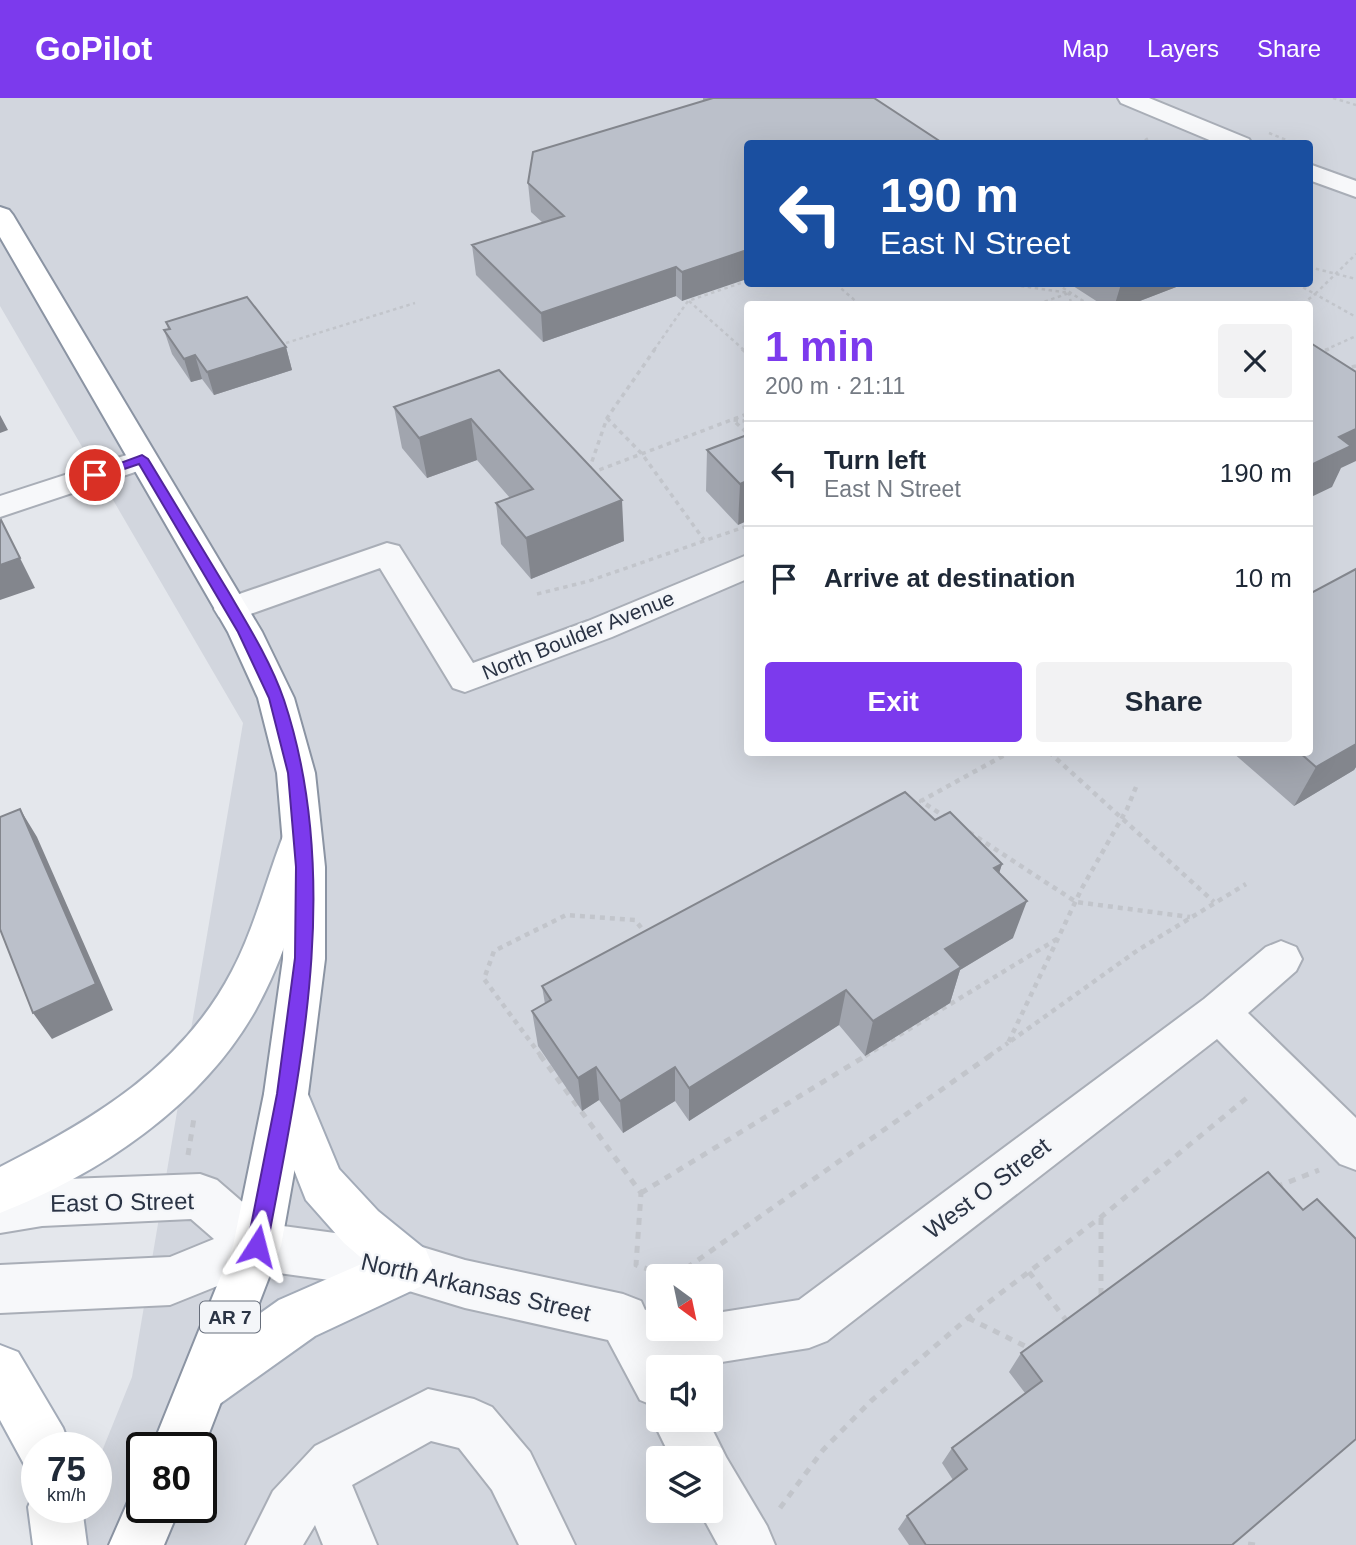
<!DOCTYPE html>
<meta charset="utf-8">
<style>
:root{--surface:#fff;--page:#f2f2f3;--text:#1f2937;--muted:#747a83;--line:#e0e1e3;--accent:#7c3aed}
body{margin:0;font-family:Helvetica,sans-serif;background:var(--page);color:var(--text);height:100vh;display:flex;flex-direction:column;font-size:26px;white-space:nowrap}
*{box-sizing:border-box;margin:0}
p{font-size:23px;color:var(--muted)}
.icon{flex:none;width:38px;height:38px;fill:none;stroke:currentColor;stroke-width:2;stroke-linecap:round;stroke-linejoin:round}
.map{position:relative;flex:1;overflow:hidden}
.details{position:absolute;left:744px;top:203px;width:569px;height:455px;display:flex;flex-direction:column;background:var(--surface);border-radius:7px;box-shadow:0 7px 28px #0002}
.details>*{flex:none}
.banner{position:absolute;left:744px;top:42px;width:569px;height:147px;border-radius:7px;box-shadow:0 7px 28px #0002;background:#1a4fa0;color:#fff;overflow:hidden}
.needle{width:46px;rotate:147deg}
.tools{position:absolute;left:646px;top:1166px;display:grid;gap:14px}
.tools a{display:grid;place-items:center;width:77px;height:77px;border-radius:7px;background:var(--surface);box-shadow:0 7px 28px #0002;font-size:35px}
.speed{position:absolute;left:21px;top:1334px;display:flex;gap:14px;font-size:35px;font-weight:700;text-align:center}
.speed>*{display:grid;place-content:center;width:91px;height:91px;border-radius:50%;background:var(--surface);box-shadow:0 7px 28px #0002;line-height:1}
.speed small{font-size:18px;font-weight:400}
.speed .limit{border:4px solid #111;border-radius:10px;background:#fff;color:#111}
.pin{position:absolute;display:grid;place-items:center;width:60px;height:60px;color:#fff;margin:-30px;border:4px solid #fff;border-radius:50%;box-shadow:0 2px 7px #0007}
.me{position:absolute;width:77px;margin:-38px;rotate:9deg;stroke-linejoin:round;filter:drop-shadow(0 0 5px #0008)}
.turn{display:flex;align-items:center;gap:24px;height:147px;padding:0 21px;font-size:32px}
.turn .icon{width:91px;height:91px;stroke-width:2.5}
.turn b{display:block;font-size:49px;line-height:60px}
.round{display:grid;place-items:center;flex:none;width:74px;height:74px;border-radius:7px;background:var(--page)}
.overview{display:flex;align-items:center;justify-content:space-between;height:119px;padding:0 21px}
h1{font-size:42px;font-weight:800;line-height:52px;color:var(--accent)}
.primary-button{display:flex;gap:14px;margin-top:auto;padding:14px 21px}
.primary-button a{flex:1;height:80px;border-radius:7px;background:var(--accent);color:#fff;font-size:28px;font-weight:800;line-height:80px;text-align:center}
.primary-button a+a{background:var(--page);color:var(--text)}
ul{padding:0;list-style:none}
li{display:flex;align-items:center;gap:21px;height:105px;padding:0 21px;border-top:2px solid var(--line)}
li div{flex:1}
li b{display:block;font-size:26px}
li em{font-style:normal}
header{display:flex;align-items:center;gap:42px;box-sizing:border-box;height:98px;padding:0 35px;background:var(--accent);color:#fff}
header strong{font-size:33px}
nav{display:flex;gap:38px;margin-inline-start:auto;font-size:24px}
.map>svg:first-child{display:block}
.built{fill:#d2d6de;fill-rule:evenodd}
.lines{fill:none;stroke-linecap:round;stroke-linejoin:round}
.minor-casing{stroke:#a9aeb7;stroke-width:4}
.major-casing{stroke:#a3abb8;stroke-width:4}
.highway-casing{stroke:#8b94a3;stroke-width:4}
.path-far3{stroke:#c2c5cb;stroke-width:2.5;stroke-dasharray:3.5 3.5;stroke-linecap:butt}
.path-far2{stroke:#c2c5cb;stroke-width:3.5;stroke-dasharray:4.5 4.5;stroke-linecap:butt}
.path-far1{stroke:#c2c5cb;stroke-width:4.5;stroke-dasharray:5 5;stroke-linecap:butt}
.path{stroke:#c2c5cb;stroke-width:5;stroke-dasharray:7 7;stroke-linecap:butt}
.minor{fill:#f7f8fa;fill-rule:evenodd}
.major{fill:#fff;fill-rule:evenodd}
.highway{fill:#fff;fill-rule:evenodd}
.wall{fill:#a1a5ae}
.shaded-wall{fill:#83868d}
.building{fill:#bbc0ca;stroke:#83868d;stroke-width:2}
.route{fill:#7c3aed;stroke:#51269a;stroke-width:2}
.labels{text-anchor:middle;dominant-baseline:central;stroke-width:5;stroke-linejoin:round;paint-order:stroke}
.shield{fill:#f4f6f9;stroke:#676e7b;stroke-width:2}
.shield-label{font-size:19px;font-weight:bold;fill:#2b3445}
.street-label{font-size:21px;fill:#2b3445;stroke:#f4f6f9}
.near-street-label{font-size:24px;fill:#2b3445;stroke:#f4f6f9}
</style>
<header>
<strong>GoPilot</strong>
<nav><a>Map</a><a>Layers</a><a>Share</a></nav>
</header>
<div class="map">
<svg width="1356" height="1447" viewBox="0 0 1356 1447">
<rect width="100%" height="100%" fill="#e4e7ec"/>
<path class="built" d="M0,0H1356V1447H65L80,1409H96V1368L132,1279L243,625L0,208ZM747,46H1309V186H747ZM747,206H1309V654H747ZM658,1178H710V1230H658ZM658,1269H710V1321H658ZM142,1349H201V1409H142ZM658,1360H710V1412H658Z"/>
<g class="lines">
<defs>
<path id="minor" d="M1118,0H1149L1249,41L1252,46H1219L1121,5Z
M1309,66L1356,83V99L1309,82Z
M142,352L153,354L157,361L153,368L0,419V398Z
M387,445L399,448L473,565L588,523L747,457V481L612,539L465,594L453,590L380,470L231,523L219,519L214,511L219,503Z
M1281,843L1296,849L1302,861L1296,873L1248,915L1356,1020V1072L1340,1066L1217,941L827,1243L809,1250L709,1266L671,1257L677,1269H658V1321H707L726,1359L767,1428L775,1447H718L699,1412H710V1360H671L652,1321L657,1309L640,1302L608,1242L465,1210L409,1193L257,1172L170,1207L0,1215V1167L170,1159L214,1141L191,1121L42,1128L0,1135V1089L42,1082L200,1076L217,1082L268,1126L409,1145L465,1162L623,1196L641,1203L645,1212L658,1207V1230H710V1216L799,1202L1204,901L1266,849Z
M428,1291L474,1301L492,1309L530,1354L575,1447H519L492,1392L459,1350L431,1343L352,1387L377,1447H323L315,1427L303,1447H246L273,1393L315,1348Z"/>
<path id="major" d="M302,723L316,727L321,738C301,797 286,858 255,913C201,1008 100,1076 0,1115V1069C93,1022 182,969 232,873C254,831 266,783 283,738L288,727Z
M286,976L302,982L339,1071L378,1113L426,1152L433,1169L426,1186L315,1238L221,1305L203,1312L185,1305L178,1287L185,1269L279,1202L366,1164L344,1145L306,1102L264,996L270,982Z
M0,1247L18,1254L63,1330L70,1349H37V1372L25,1368L0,1322Z
M36,1390L37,1409H82L87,1447H33L28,1409Z"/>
<path id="highway" d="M0,109L9,112L13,117L262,534L294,600L315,675L325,769V861L308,996L281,1148L201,1356V1349H152L233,1148L264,996L283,861L285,769L277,675L258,600L228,534L0,139Z
M142,1387V1409H180L164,1447H109L134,1390Z"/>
</defs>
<use href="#minor" class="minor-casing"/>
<use href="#major" class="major-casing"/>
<use href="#highway" class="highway-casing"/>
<path class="path-far3" d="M1333,0L1356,7
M1269,35L1296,46
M1139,46L1150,39
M1309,169L1356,181
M836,186L859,206
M1007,186L1070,195
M1057,186L1088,206
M1297,186L1315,196L1356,156
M1069,194L1071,206
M689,203L744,252
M1038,206L1069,195
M1303,206L1315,196L1356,219
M286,245L415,205
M654,252L688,203L747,183
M1325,252L1356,238"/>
<path class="path-far2" d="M742,251L747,255
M1309,260L1329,251
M1343,271L1356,268
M607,320L642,356L704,442
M747,323L733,322L747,335
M589,372L607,320L655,251
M591,375L747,316
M537,496L589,483L747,428"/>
<path class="path-far1" d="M1049,654L1214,804
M1136,689L1127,711L1082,790L1008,945L1138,852L1246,786
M947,720L921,703L1010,654
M969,734L1076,804L1190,819
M541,958L484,881L494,853L566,817L635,822L647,837
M865,958L1057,841
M989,958L1008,945"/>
<path class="path" d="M540,957L641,1095L636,1167L667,1178
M188,1057L194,1020
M1276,1089L1319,1072
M641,1095L867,957
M1101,1120V1202
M1029,1174L1069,1226
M675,1178L991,957
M968,1220L1033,1252
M780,1410L823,1352L871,1303L968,1220L1101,1119L1248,999
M1248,1446L1255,1447"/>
<use href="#minor" class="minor"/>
<use href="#major" class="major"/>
<use href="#highway" class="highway"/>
</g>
<path class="wall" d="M703,0H874L682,203L676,198L543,244L476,177L472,147L543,125L531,114L528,85L703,3Z
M1070,186H1184L1132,206H1101Z
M166,224L286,249L292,272L214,297L202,281L191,284L172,256L164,232L168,231Z
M499,272L624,443L531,481L501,446L496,405L510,400L477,362L427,380L402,350L394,309Z
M747,337L738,427L706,393L707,352Z
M1356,471V669L1354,672L1294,708L1232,654H1309Z
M935,722L1002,766L999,775L1013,840L960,872L950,905L865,958L839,927L689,1023L675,1003L623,1035L599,1002L582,1013L538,948L532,913L545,906L542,888Z
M1021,1255L1232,1447H909L898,1431L907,1418L953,1382L942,1365L952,1350L1025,1295L1009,1274Z"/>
<path class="shaded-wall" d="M747,152V181L682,203V174Z
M676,169V198L543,244L541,215Z
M1121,186H1184L1132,206H1115Z
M286,249L292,272L214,297L207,274Z
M195,257L202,281L191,284L184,261Z
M0,317L8,332L0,335Z
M471,321L477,362L427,380L419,340Z
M1356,331V363L1341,370L1332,389L1309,400V371L1311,367L1339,339Z
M747,383V423L738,427L740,386Z
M622,402L624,443L531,481L526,440Z
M20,460L35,490L0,502V467Z
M1356,636V669L1354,672L1294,708L1316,669Z
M20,711L37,739L113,912L52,941L33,915Z
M1002,766L990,804L994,770Z
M1027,803L1013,840L960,872L950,905L865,958L873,923L945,851Z
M846,892L839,927L689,1023V990Z
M596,969L599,1002L582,1013L578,980Z
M675,969V1003L623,1035L620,1003Z"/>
<path class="building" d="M713,0H874L944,46H747V152L682,174L676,169L541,215L472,147L564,118L528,85L533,54Z
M247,199L286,249L207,274L195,257L184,261L164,232L170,231L166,224Z
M1309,244L1356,274V331L1339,339L1351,348L1311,367L1309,365Z
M499,272L622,402L526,440L496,405L533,391L471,321L419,340L394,309Z
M747,337V383L740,386L707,352Z
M1,422L20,460L0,467V423Z
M1356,471V646L1316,669L1299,654H1309V496Z
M905,694L935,722L950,714L1002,766L994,770L1027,803L945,851L961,869L873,923L846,892L689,990L675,969L620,1003L596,969L578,980L532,913L551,902L542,888Z
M20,711L96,886L33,915L0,831V719Z
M1268,1074L1303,1112L1317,1101L1356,1141V1341L1232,1447H926L907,1418L967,1371L952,1350L1042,1283L1021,1255Z"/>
<path class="route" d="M142,357L148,361C175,405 201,449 228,493C248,527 271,564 284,602C343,779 301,970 267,1148L264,1155L257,1157L250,1155L247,1148L277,996L295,860L296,769L288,675L269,600L238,534L139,366L95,381L88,377Z"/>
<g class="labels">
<rect class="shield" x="200" y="1203.5" width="60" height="31" rx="5"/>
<g class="shield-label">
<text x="230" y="1219">AR 7</text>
</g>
<g class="street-label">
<text transform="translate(578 537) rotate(-22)">North Boulder Avenue</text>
</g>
<g class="near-street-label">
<text transform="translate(987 1090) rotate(-37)">West O Street</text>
<text transform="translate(122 1104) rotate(-1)">East O Street</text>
<text transform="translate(476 1189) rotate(13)">North Arkansas Street</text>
</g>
</g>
</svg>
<div class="tools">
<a><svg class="needle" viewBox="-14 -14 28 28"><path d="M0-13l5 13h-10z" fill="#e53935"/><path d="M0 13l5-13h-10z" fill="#747a83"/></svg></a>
<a><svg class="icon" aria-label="sound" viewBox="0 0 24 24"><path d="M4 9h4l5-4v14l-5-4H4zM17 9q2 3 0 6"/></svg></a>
<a><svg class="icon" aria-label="layers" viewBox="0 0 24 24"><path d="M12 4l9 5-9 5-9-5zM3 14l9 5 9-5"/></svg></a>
</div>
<div class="speed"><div>75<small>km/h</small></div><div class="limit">80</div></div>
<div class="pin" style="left:95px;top:377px;background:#d93025"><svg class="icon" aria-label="arrive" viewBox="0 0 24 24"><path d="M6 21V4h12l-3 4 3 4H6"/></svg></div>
<svg class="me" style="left:257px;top:1148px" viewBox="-20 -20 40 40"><path d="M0-17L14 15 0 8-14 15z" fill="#7c3aed" stroke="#fff" stroke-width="4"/></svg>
<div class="banner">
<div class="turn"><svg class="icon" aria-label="left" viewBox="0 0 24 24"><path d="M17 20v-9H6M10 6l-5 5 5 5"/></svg><div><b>190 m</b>East N Street</div></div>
</div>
<section class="details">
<div class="overview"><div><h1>1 min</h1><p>200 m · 21:11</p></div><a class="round"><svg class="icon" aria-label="close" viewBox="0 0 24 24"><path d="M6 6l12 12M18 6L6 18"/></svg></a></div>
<ul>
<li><svg class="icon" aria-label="left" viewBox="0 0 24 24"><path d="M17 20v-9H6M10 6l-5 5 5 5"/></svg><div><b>Turn left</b><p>East N Street</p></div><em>190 m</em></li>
<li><svg class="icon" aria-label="arrive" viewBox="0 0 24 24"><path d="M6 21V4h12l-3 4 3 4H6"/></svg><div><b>Arrive at destination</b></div><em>10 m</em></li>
</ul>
<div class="primary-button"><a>Exit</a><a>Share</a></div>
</section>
</div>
